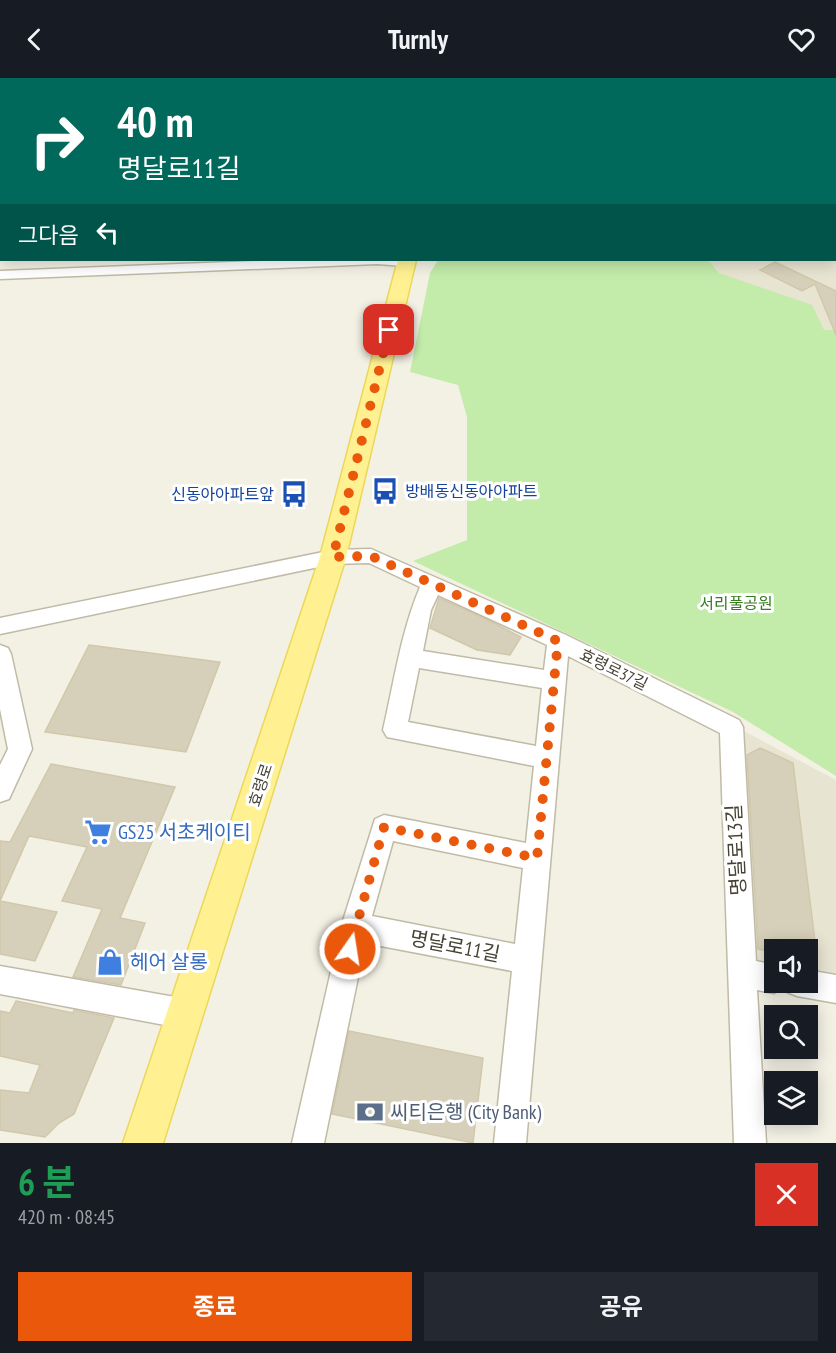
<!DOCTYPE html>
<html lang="ko">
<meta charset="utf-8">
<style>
:root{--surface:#171b24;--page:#242831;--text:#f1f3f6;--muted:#9ea1a6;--accent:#ea580c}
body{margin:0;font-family:"PT Sans Narrow","Noto Sans KR",sans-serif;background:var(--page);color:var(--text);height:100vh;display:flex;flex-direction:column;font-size:22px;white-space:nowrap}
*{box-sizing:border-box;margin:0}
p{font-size:20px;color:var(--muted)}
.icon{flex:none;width:33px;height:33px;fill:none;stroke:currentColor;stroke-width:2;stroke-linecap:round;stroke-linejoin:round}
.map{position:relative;height:1065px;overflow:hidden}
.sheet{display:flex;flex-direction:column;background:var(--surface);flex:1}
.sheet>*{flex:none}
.banner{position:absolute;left:0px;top:0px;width:837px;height:183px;box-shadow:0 3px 15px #0003;background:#00695c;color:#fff;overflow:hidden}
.controls{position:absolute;left:764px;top:861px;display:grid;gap:12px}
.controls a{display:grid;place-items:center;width:54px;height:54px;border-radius:0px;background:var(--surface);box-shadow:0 3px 15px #0003;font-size:30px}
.pin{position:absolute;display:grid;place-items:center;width:51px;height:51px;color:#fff;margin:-26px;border-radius:12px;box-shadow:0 3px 9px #0006}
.me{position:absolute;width:66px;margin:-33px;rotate:13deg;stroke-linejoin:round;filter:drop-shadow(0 0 4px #0008)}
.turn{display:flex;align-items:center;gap:21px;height:126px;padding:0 18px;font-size:27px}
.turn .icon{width:78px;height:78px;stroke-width:2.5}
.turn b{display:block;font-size:42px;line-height:51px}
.then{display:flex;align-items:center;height:57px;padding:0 18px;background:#0003;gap:12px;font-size:22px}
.round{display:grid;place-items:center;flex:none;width:63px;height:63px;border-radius:0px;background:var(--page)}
.headline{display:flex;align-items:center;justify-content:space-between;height:102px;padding:0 18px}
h1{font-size:36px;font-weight:700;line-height:45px;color:#1e9e55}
.action{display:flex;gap:12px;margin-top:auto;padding:12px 18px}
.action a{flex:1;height:69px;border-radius:0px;background:var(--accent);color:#fff;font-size:24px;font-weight:700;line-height:69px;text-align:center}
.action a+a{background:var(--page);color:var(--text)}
header{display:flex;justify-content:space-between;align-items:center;height:78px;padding:0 18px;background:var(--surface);font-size:27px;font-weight:700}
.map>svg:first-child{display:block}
.residential{fill:#e8e4d2}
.green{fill:#c3eba9}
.building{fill:#d6cfb9;stroke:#d1c8ab;stroke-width:1.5}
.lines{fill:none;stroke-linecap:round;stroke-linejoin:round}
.minor-casing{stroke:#c0bba6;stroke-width:3}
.major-casing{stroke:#ecd759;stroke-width:3}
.minor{fill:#fff;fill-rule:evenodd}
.major{fill:#fff192;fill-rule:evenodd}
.route{stroke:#ea580c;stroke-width:10;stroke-dasharray:0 18}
.labels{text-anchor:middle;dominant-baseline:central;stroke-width:6;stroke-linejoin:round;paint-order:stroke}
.transit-label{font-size:16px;fill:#164399;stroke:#fff;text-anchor:start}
.park-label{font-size:16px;fill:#367c23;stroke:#fff}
.street-label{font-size:16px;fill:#464233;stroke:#fff}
.near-shop-label{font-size:20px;fill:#366cbe;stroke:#fff;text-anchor:start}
.near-street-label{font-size:20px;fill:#464233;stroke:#fff}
.near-service-label{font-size:20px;fill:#4e5e75;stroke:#fff;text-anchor:start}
</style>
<header><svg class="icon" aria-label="back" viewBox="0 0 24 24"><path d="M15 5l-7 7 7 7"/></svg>Turnly<svg class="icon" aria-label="heart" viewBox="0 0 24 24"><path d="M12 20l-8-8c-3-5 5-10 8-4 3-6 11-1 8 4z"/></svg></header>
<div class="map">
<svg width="836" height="1065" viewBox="0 0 836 1065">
<rect width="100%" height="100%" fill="#f3f1e4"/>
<path class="residential" d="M836,85V258L790,237L696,182H836Z
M738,650L836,702V902L807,897V872H774V892L750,888Z"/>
<path class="green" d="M0,0H333L2,2L0,7Z
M438,182H708L719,195L812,227L824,252H836V698L733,634L413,483L467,462V339L458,307L410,294L430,195Z"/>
<path class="building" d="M775,184L836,213V257L815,206L802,213L760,192Z
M439,520L486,541L521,559L510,577L477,572L430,550Z
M89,567L220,584L186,674L45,654Z
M760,670L793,685L816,872H774V874L758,871L747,677Z
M51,686L175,709L120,840L145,845L121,907L73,899L102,831L62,823L87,769L29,758L0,823L57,834L35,883L0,876V763L10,764Z
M16,923L73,935L74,932L114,940L74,1036L59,1045L45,1059L0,1052V1012L29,1015L40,987L0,978V933L10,935Z
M349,953L483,980L473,1065L332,1036Z"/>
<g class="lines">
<defs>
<path id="minor" d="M385,0H395V2H385Z
M576,0H586V2H576Z
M708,0H795L707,2Z
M0,98H2V106H0Z
M0,138H2V146H0Z
M284,182H410L412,184L405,188L377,186L0,201V193Z
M371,471L566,557L739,642L743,649L756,883L774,887V904H807V892L836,897V925L797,918L787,914L785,909L774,915L757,912L766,1065H734L720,655L568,578L526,1065H494L512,893L365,865L324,1065H292L341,849L375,741L384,737L526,765L534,688L387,659L383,652C394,604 401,554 420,509L369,485L333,486L0,556V540L333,472ZM438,517L547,567L544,592L423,573L431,532ZM419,590L542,610L536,668L408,644ZM393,763L523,790L515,866L372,838Z
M0,567L8,570L11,576L32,671L9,721L0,724V687L8,671L0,631Z
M0,888L186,921L196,926L201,936L196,946L186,951L0,916Z"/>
<path id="major" d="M476,0H490V2H476Z
M0,56H2V64H0Z
M398,182H416L346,479L163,1065H123L320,479Z"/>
</defs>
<use href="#minor" class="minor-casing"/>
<use href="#major" class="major-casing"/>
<use href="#minor" class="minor"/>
<use href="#major" class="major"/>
</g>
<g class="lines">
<path class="route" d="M350,871L384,749L537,780L558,563L371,478L333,479L389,252"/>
</g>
<defs>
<symbol id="bus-bare" viewBox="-9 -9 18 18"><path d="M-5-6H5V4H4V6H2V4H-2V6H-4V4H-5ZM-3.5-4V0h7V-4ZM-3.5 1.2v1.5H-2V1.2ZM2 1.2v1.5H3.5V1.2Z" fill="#1a4fb4" stroke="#fff" stroke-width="2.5" paint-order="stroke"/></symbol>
<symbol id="supermarket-bare" viewBox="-9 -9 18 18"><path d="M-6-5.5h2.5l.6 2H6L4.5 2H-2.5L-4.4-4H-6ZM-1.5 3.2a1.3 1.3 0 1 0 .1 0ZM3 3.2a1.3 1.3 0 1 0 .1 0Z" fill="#3f7fe0" stroke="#fff" stroke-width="2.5" paint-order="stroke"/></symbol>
<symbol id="shop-bare" viewBox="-9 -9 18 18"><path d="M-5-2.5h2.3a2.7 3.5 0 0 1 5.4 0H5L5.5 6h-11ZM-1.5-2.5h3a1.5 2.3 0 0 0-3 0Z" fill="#3f7fe0" stroke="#fff" stroke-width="2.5" paint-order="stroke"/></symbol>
<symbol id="bank-bare" viewBox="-9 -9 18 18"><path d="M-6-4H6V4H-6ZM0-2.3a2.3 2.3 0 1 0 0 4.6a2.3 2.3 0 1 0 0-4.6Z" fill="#5c6f8a" stroke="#fff" stroke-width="2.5" paint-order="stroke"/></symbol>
</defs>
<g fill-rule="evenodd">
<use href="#bus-bare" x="366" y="394" width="38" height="38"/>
<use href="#bus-bare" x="275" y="397" width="38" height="38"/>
<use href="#supermarket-bare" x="79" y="735" width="38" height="38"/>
<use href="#shop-bare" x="91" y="865" width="38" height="38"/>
<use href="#bank-bare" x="351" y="1015" width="38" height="38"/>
</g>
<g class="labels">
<g class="transit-label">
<text x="405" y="413">방배동신동아아파트</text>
<text x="274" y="416" text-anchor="end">신동아아파트앞</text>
</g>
<g class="park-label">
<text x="736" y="525">서리풀공원</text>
</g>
<g class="street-label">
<text transform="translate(614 591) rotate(26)">효령로37길</text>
<text transform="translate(260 707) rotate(-72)">효령로</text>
</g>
<g class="near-shop-label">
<text x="118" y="754">GS25 서초케이티</text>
<text x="130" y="884">헤어 살롱</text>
</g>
<g class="near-street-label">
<text transform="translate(736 772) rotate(-93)">명달로13길</text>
<text transform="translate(455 868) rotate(11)">명달로11길</text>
</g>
<g class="near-service-label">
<text x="390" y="1034">씨티은행 (City Bank)</text>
</g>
</g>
</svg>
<div class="controls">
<a><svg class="icon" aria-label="sound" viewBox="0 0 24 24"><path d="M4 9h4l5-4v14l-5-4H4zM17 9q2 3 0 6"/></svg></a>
<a><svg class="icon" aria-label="search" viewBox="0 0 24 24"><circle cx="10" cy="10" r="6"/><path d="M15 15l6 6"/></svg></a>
<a><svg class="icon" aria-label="layers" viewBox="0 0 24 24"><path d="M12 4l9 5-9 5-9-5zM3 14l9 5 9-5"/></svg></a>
</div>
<div class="pin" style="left:389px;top:252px;background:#d93025"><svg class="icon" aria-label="arrive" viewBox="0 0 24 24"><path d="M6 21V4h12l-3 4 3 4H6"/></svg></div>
<svg class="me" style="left:350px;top:871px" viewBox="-20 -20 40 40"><circle r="17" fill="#ea580c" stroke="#fff" stroke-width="3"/><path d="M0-11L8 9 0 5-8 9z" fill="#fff"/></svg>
<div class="banner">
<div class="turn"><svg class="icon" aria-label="right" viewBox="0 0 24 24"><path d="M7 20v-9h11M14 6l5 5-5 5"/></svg><div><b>40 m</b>명달로11길</div></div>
<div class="then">그다음<svg class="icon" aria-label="left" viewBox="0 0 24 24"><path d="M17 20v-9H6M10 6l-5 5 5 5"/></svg></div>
</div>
</div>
<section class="sheet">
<div class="headline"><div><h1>6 분</h1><p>420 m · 08:45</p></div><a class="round" style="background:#d93025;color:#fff"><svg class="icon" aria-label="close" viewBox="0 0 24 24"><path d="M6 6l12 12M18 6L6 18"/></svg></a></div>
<div class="action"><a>종료</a><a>공유</a></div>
</section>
